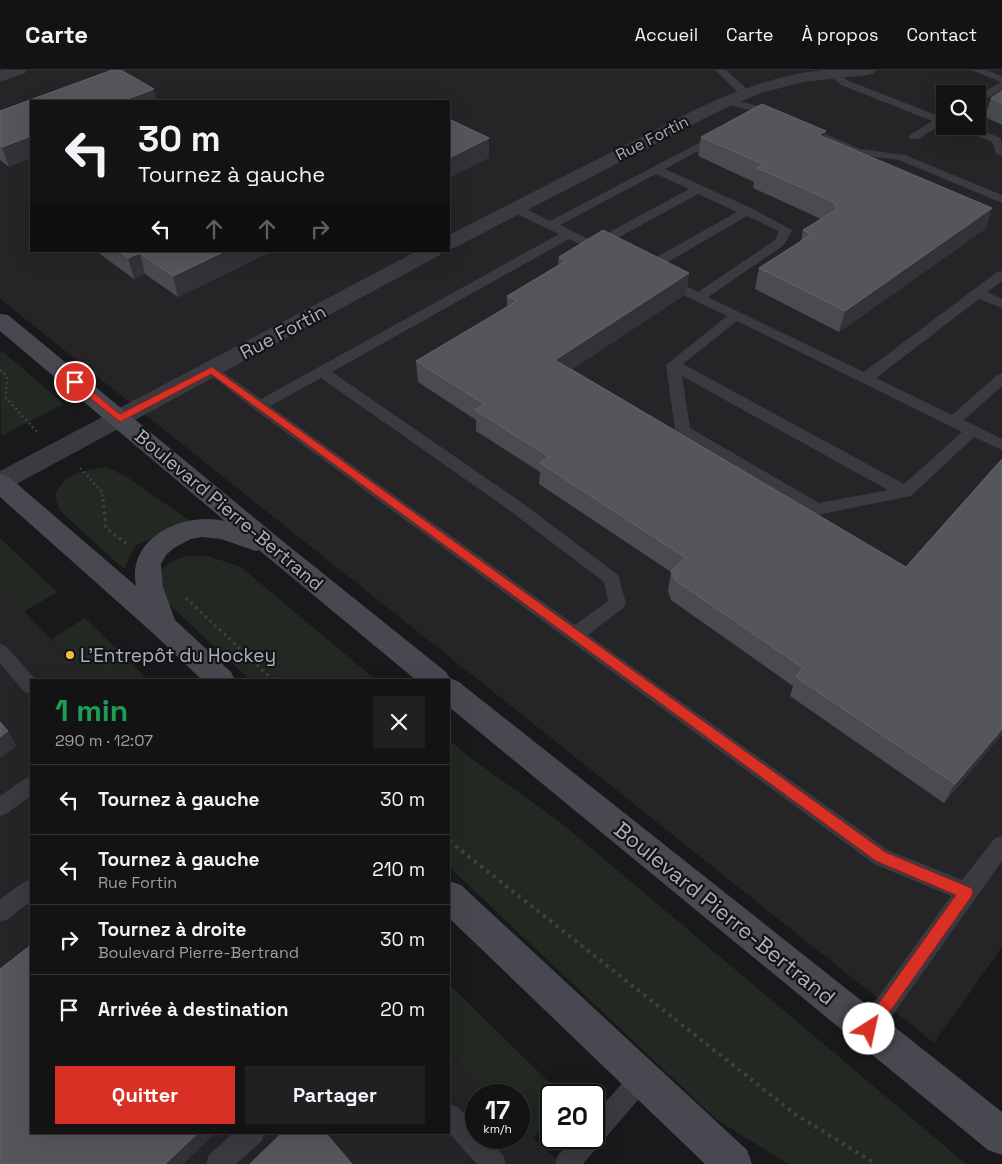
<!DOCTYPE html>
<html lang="fr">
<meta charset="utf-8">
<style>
:root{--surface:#131314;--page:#202022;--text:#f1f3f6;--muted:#9d9ea0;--line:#323234;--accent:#d93025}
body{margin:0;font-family:"Space Grotesk",sans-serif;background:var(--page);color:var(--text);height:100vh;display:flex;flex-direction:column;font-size:19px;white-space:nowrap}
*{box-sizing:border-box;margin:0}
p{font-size:16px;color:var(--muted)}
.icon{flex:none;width:28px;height:28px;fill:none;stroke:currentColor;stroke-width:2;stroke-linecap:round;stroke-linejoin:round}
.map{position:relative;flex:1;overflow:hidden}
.sheet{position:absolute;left:30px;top:609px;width:420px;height:455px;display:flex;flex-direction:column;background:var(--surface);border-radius:0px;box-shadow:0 5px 20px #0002,0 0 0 1px var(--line)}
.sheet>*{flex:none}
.banner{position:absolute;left:30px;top:30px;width:420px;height:152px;border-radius:0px;box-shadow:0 5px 20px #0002,0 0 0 1px var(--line);background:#131314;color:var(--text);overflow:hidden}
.controls{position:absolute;left:936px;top:15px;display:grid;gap:10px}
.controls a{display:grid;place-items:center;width:50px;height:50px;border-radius:0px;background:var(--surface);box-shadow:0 5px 20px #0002,0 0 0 1px var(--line);font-size:25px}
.speed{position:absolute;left:465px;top:1014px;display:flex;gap:10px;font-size:25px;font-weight:700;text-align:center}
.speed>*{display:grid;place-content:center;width:65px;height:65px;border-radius:50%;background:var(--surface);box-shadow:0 5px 20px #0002,0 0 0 1px var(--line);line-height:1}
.speed small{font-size:12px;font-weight:400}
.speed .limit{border:2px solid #111;border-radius:8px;background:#fff;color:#111}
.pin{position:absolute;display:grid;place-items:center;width:42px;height:42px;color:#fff;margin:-21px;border:2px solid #fff;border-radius:50%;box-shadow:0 1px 5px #0007}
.me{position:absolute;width:55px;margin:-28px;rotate:35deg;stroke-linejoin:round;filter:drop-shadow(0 0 4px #0008)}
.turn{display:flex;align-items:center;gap:18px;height:105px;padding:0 25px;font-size:22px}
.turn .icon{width:65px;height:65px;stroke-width:2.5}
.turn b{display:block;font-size:35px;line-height:42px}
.lanes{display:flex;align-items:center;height:48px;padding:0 25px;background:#0003;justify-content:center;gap:25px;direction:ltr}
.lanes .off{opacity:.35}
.round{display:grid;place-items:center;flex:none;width:52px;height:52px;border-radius:0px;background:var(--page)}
.head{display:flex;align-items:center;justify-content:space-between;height:85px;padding:0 25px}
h1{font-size:30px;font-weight:700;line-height:38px;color:#1e9e55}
.primary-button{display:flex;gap:10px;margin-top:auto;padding:10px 25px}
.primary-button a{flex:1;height:58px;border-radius:0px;background:var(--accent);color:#fff;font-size:20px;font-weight:700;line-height:58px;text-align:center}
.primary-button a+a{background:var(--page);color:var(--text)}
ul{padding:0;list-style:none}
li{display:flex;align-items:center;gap:15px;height:70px;padding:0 25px;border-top:1px solid var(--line)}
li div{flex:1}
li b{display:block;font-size:19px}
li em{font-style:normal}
header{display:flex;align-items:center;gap:30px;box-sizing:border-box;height:70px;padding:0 25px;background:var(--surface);border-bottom:1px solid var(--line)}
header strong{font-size:24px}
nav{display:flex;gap:28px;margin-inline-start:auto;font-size:18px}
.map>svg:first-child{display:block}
.built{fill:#252528;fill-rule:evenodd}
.green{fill:#212922}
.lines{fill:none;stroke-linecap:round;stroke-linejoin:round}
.path-far2{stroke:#404147;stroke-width:2.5;stroke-dasharray:2 3;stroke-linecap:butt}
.path-far1{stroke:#404147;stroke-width:3;stroke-dasharray:2.5 4;stroke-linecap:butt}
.path{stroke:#404147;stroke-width:4;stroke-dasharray:3 5;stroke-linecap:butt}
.service{fill:#3a3a40;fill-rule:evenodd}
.minor{fill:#3a3a40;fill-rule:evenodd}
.secondary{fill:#484950;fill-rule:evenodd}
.wall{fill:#4a4b50}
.shaded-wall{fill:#323336}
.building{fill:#55565b;stroke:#62646a}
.route{fill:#d93025;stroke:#8d1f18}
.poi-dot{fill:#efbf3d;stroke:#141416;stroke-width:2}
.labels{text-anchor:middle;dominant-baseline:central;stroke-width:4.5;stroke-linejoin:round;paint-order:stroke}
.far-street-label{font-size:16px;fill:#abafba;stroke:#141416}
.street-label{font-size:19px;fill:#abafba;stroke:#141416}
.poi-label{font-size:19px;fill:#abafba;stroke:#141416;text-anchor:start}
.near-street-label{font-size:22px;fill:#abafba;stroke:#141416}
</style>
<header>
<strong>Carte</strong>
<nav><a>Accueil</a><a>Carte</a><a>À propos</a><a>Contact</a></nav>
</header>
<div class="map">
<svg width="1002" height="1094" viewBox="0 0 1002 1094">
<rect width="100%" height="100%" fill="#19191b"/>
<path class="built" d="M0,0H1002V877L934,973L0,229ZM945,24H978V56H945ZM31,31H449V181H31Z
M0,517L92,610H31V1062H449V983L490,1025H476V1068H519V1055L562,1094H0Z"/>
<path class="green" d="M2,281L64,334L1,366L0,283Z
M106,397L127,407L200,458L160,464L135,476L124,499L59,440L55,424C68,401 82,401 106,397Z
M0,468L57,522L24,542L0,517Z
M188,486H208L241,497L376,610H250L172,537L158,520C160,495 166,492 188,486Z
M85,548L148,610H92L52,569Z
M449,670L469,687L560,752L966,1094H788L716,1049L449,797Z
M449,914L562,1025H551V1048L533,1069L519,1055V1025H490L449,983Z"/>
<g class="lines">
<path class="path-far2" d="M0,300L7,306L6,328L39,364
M80,398L102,422L103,430"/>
<path class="path-far1" d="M103,429L106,458L128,475
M186,528L273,610"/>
<path class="path" d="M449,771L795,1044L876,1094"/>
<path class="service" d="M715,0H726L749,21L750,23L749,25H741Z
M971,0H986L1002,6V20L978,33V26L1001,12Z
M832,1L849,11L941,47L945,46V56L941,55L918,69H910L908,67L910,65L932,51L841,15L827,4Z
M727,28L770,39L771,41L761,48H753L752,46L756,42L723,33L722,31L723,29Z
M804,55L860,79L905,85L1002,125V133L899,90L854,84L800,60L798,58Z
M954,56H970L1001,68L1002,86L996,83L992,72Z
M720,62L726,65L724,67L665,99L751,138L792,160L784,175L708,227L864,302L997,202L1002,201V211L987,222L1002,229V238L979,229L876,308L952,345L997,305L1002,303V316L964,350L1002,369V380L974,367L911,426L817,445L678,363L675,360L666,295L727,246L660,214L658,211L665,207L670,208L698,222L775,170L779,161L747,146L649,203H639L638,200L639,197L737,142L698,124L603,176L612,182L610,185H602L569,169L332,302L521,432L618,505L626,533L623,538L588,565L888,780L962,810L995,768L1002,766V791L877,967L869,970L861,967L858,959L861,951L951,826L874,794L254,339L204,300L206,297H216L261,329L559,164L510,141L508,138L510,135H518L550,151ZM656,104L689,119L593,171L560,155ZM737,251L962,362L904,414L683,294ZM682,306L888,420L819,433L690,358ZM321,308L509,440L604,512L608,531L575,555L270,336Z
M0,574L6,576L36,610H31V624L24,622L0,593Z
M31,707V726L7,743L0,746V726L24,709Z
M31,809V831L8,849L0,852V829L24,812Z
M642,996L650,1000L654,1008L650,1016L583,1094H555L558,1085L574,1068H594V1045L634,1000Z
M449,1034L458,1037L476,1057V1068H486L503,1085L506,1094H477L448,1062Z
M234,1062H265L262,1071L236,1094H206L209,1085Z"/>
<path class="minor" d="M4,0H27L25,3L0,12V1Z
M823,0H876L874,3L868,5L803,12L761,23L715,43L456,177L449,179V165C506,136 564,106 622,77C687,44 748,8 823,0Z
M417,181H443L440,185L9,418L0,421V401Z"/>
<path class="secondary" d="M0,244L8,245L285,473L446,602L450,608L459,612L1002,1042V1085L988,1080L449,637V610H416L259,480L256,481L221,469L202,467L191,469L174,478L166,485L161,494L163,517L175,550L231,602L235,610H202L155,565L0,427V404L9,407L136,516C126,467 184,441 225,451L0,261Z
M449,811L461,815L747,1080L752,1094H705L449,848Z"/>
</g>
<path class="wall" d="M1002,21V55L985,47L991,28Z
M0,41L9,97L0,90Z
M701,67H824L992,138L985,159L839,262L755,219L759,198L801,172L803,160L821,149L753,118L754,112L698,86Z
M96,181H272L178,227L145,204L134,209Z
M559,187L689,203L686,224L572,299L906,497L1002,389V664L944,733L790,626L793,616L671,530L668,521L671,502L539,414L540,402L476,361V350L418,312L416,291L507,237V226L558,195Z"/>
<path class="shaded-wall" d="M154,19L157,31H122Z
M826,61L821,81L819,65Z
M31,66V88L9,97L2,77Z
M489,68V88L449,108V88Z
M992,138L985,159L839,262L845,241Z
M225,181H272L178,227L173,206Z
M140,183L145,204L134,209L128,188Z
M689,203L686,224L555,310V290Z
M1002,659V664L944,733L955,714Z
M8,661L17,676L0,688V667Z
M199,1062H217L183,1094H165Z"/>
<path class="building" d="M112,0H121L154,19L122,31H31V66L2,77L0,75V41Z
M1002,21V33L991,28Z
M762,34L826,61L819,65L992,138L845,241L759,198L812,164L803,160L837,139L834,132L757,98L763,94L701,67Z
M449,49L489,68L449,88Z
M603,160L689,203L555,290L906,497L1002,389V659L955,714L796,607L803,598L675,510L671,501L686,488L540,393L549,387L475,340L484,334L416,291L517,231L507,226L566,191L559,187Z
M119,181H225L173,206L140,183L128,188Z
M0,652L8,661L0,667Z
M31,875V1062H199L165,1094H0V899Z
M283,1062H325L352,1094H250Z"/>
<path class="route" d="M212,297L885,782L971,818L973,822L971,827L874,964L869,966L864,964L862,959L864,954L956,825L876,791L211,304L120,352L70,312L75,309L78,310L120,344Z"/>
<circle class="poi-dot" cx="70" cy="585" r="5"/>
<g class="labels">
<g class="far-street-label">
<text transform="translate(652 68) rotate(-27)">Rue Fortin</text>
</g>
<g class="street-label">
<text transform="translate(283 262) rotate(-28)">Rue Fortin</text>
<text transform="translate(229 440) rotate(40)">Boulevard Pierre-Bertrand</text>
</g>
<g class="poi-label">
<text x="80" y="585">L'Entrepôt du Hockey</text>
</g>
<g class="near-street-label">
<text transform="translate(725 843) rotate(39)">Boulevard Pierre-Bertrand</text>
</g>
</g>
</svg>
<div class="controls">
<a><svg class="icon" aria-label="search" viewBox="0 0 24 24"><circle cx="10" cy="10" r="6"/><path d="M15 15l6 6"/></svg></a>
</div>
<div class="speed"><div>17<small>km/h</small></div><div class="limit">20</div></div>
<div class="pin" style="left:75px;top:312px;background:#d93025"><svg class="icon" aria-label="arrive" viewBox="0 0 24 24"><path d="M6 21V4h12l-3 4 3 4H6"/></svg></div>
<svg class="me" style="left:869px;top:959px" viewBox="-20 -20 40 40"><circle r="19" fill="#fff"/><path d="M0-13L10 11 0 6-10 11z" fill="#d93025"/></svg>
<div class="banner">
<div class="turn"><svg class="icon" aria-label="left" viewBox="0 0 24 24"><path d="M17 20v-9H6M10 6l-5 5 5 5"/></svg><div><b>30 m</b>Tournez à gauche</div></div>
<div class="lanes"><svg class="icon" aria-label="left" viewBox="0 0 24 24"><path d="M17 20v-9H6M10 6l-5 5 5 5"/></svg><svg class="icon off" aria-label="ahead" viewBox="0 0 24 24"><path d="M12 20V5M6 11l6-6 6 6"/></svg><svg class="icon off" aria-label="ahead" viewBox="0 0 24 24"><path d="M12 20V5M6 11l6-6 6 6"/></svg><svg class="icon off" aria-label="right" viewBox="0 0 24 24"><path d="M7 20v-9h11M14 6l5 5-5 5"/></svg></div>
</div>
<section class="sheet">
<div class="head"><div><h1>1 min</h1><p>290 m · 12:07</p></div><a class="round"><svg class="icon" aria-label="close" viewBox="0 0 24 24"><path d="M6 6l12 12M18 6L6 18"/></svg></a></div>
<ul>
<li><svg class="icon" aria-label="left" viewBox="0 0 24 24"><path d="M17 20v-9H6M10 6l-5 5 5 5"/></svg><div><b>Tournez à gauche</b></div><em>30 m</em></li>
<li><svg class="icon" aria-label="left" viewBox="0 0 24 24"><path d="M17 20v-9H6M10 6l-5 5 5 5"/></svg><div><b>Tournez à gauche</b><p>Rue Fortin</p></div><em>210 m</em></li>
<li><svg class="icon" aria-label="right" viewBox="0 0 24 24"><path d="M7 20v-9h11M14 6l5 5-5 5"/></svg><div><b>Tournez à droite</b><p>Boulevard Pierre-Bertrand</p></div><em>30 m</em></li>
<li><svg class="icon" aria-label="arrive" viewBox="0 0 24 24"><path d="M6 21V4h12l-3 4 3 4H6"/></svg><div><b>Arrivée à destination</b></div><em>20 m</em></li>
</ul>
<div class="primary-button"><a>Quitter</a><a>Partager</a></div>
</section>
</div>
